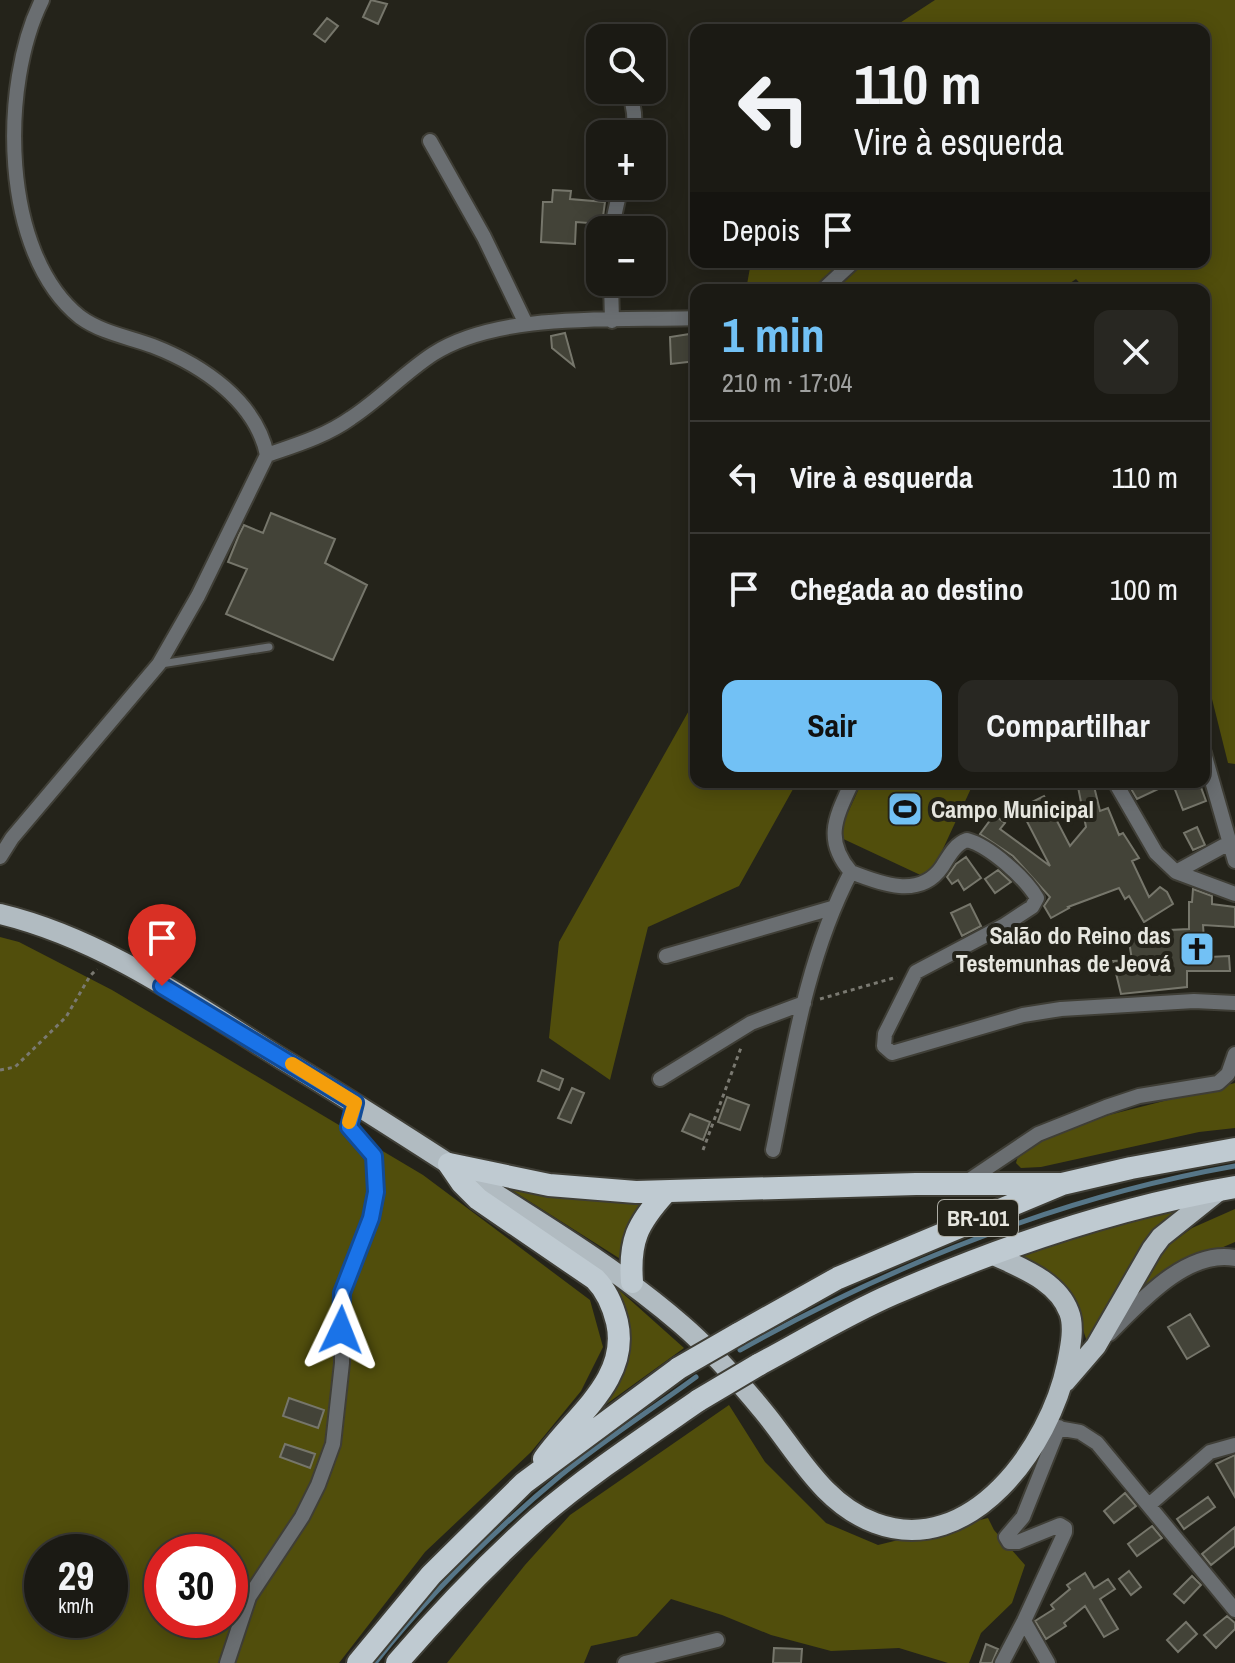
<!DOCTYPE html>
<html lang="pt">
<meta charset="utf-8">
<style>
:root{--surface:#1b1a14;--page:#282722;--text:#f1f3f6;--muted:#a0a1a0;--line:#393834;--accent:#72c1f5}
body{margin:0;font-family:"Archivo Narrow",sans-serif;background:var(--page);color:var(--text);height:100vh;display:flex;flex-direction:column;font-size:30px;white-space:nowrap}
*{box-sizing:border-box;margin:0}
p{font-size:26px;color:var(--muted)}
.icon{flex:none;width:44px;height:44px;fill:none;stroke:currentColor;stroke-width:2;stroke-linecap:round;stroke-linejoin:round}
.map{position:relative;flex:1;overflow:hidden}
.sheet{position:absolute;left:690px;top:284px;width:520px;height:504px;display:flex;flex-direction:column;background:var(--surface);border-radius:16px;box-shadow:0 4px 20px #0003,0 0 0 2px var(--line)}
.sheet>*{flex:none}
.top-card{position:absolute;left:690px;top:24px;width:520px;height:244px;border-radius:16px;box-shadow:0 4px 20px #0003,0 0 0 2px var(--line);background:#1b1a14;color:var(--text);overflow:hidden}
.fabs{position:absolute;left:586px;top:24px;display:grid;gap:16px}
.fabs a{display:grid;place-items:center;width:80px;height:80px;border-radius:16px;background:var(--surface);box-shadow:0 4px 20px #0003,0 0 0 2px var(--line);font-size:40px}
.speed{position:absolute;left:24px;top:1534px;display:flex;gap:16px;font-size:40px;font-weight:700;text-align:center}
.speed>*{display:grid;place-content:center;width:104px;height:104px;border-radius:50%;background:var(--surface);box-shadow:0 4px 20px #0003,0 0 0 2px var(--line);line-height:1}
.speed small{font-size:20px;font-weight:400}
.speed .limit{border:12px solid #d22;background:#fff;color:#111}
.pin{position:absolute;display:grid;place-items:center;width:68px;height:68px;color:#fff;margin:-82px -34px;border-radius:50% 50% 50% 0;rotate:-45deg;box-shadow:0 0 8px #0007}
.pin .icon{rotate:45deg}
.me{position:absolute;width:88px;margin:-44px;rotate:2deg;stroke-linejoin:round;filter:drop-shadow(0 0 6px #0008)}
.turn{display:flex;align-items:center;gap:28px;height:168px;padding:0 32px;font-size:36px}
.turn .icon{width:104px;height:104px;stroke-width:2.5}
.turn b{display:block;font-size:56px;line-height:68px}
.then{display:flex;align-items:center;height:76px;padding:0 32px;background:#0003;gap:16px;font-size:30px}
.round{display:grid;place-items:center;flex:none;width:84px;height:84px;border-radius:16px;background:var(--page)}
.overview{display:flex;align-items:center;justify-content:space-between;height:136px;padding:0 32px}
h1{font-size:48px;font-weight:700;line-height:60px;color:var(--accent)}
.button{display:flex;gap:16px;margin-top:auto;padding:16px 32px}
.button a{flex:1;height:92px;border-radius:16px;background:var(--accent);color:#111;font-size:32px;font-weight:700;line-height:92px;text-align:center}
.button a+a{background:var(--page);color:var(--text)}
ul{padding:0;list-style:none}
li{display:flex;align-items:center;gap:24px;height:112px;padding:0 32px;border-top:2px solid var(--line)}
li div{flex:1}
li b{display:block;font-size:30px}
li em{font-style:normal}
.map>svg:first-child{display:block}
.green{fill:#514e0c;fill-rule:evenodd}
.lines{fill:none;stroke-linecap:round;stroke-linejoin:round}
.stream{stroke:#567688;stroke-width:5}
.building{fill:#434338;stroke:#76766b;stroke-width:2}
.service-casing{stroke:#3f3e36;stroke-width:11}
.minor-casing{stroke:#3f3e36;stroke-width:18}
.tertiary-casing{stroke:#3f3e36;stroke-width:20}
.primary-casing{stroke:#3f3e36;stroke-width:24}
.trunk-casing{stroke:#3f3e36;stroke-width:26}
.path{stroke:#7a7971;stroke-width:3;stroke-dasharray:4 4;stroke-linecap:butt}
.service{stroke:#6a6e71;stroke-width:7}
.minor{stroke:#6a6e71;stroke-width:14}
.tertiary{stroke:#6a6e71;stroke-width:16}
.primary{stroke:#b1bbc1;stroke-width:20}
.trunk{stroke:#bfcad1;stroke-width:22}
.trunk-bridge-casing{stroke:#3f3e36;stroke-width:26;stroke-linecap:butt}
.trunk-bridge{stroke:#bfcad1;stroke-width:22}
.route-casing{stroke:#114b97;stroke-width:20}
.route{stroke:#1a73e8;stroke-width:14}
.slow{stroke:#f59e0b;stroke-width:14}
.labels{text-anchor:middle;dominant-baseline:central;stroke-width:8;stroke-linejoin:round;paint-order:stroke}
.shield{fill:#24231a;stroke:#acaca4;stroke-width:2}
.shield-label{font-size:22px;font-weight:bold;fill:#e6e6df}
.poi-label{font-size:24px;font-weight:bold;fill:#e6e6df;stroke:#24231a;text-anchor:start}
</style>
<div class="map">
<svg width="1235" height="1663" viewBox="0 0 1235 1663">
<rect width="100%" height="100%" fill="#24231a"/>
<path class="green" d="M935,0H1235V764L1228,763L1204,667V290H1086L1076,279L1060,290H746L751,262H1204V30H889Z
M696,698V782H797L739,886L648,927L610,1080L549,1038L559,942Z
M862,782H974L929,879L837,836Z
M0,937L19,942L112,990L423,1175L590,1300L603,1347L581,1391L531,1452L425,1552L339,1663H0ZM42,1552H110V1620H42ZM162,1552H230V1620H162Z
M1235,1083V1128L1199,1132L1041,1167L1021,1168L1016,1163L1018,1156L1041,1140L1085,1121Z
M502,1184L573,1199L644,1204L622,1260Z
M1178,1209L1141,1247L1088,1345L1073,1299L1009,1256L1109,1225Z
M1235,1209V1242L1181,1265L1096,1346L1158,1253L1192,1228Z
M600,1273L684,1348L583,1421L614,1382Z
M729,1405L765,1462L826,1523L878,1545L988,1518L994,1530L1025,1565L1012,1603L981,1633L969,1663H948L899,1648L831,1651L771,1635L722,1615L671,1599L637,1636L591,1646L584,1663H447L525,1565L570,1515Z"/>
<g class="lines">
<path class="stream" d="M740,1350C894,1264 1060,1197 1235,1166
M375,1663C429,1594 494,1531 561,1475C604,1440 651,1410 696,1377"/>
</g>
<path class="building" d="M371,0L387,4L378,24L363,17Z
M327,18L338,26L325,42L314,34Z
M553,190L571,191L570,199L605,202L602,224L576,222L575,244L541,242L543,202H552Z
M565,333L574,366L552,348L551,336Z
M696,333V361L671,364L670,337Z
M271,513L335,539L325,563L367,585L333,660L226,614L247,569L228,562L239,535L244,525L263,533Z
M1077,782H1093L1100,811L1108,808L1119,835L1123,833L1139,858L1132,861L1149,897L1160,887L1167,892L1173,904L1144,922L1129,896L1125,899L1119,888L1068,907L1069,908L1051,918L1044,906L1050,897L1013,856L980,834L994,815L1005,823L1000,829L1050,866L1020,808L1044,796L1070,846L1086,827Z
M1127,782H1173L1137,799Z
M1187,782H1199L1206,801L1183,810L1174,787Z
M1197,827L1205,845L1193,850L1184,833Z
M966,857L981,878L964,890L958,880L952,884L947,877L956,864Z
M998,870L1011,882L995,893L985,879Z
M1193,889L1212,896V904L1235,907V927L1203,925L1205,955H1209V957L1229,956L1230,971H1187V987L1121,994L1113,961L1132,960L1128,935L1151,936L1149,931L1189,929V902H1192Z
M970,904L981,926L962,936L951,913Z
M542,1070L563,1079L559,1090L538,1081Z
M572,1088L584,1093L571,1123L558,1118Z
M727,1097L749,1105L740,1130L718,1122Z
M690,1114L710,1122L703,1140L682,1131Z
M1190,1314L1209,1346L1187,1359L1168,1327Z
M289,1398L324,1410L318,1428L283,1416Z
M285,1444L315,1454L310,1468L280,1457Z
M1235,1455V1497L1216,1464Z
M1125,1493L1136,1506L1114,1523L1104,1511Z
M1208,1497L1215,1507L1184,1529L1177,1519Z
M1152,1526L1162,1538L1137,1556L1128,1544Z
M1235,1527V1546L1211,1565L1202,1554Z
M1129,1571L1141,1587L1131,1595L1119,1579Z
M1085,1573L1094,1588L1108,1579L1115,1589L1100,1599L1118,1629L1104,1637L1085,1606L1064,1623L1066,1626L1046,1639L1035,1621L1054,1609L1051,1605L1070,1589L1067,1585Z
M1192,1576L1201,1585L1184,1603L1174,1594Z
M1227,1616L1235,1623V1629L1216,1648L1204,1635Z
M1186,1622L1197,1634L1178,1652L1167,1640Z
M986,1644L998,1649L992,1663H980Z
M774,1648L802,1649L801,1663H773Z"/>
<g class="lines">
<defs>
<path id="service" d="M161,664L269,647"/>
<path id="minor" d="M630,90L634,113L635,134
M430,141L484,237L526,324
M611,230L621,186
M611,282L612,321
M823,290L853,262
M267,455C296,445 326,436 351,418C380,399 404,373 433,354C500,311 618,321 696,318
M1204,753L1235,861
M1115,782L1156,853L1176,872L1235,894
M0,857L12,838L159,664L198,596L267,455C256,401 202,365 153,346C129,337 102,333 80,317C0,253 0,84 42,0
M851,872C881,884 920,899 942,867C949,856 955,844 967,840C990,846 1025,878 1037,898L1032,907L1003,926L916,972L885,1034L884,1046L892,1053L1023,1015L1061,1009L1194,1001L1235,1003
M1176,872L1229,843
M666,956L832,908
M660,1079L751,1023L804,1003
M773,1150C792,1057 806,958 851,872C823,839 836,817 852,782
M965,1183L1038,1134L1106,1107L1139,1096L1218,1083L1228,1074L1235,1054
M1052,1427L1080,1432L1097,1443L1235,1610
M1149,1505L1210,1452L1235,1445
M1024,1621L1048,1663
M227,1663L249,1597L302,1517L318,1485L333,1444L342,1363V1293L371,1218L376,1192L374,1156L349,1127L355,1103
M625,1663L717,1640
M1002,1663L1024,1621L1065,1532V1528L1060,1525L1018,1542H1009L1006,1537L1023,1517L1059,1427"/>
<path id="tertiary" d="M1109,1333C1140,1302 1187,1249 1235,1258"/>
<path id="primary" d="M0,914C104,939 193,1004 282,1059C354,1102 424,1148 494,1193C559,1234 623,1274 681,1324C708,1347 741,1384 764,1412C797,1452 823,1504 875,1523C971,1559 1050,1446 1067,1364C1070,1349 1075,1327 1069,1312C1057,1280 1020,1268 992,1254
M1065,1382L1096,1346L1152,1249L1161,1237L1221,1189"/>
<path id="trunk" d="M449,1164L549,1185L636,1192L916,1184H1062
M449,1164L462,1183L478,1199L595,1279C607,1291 613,1306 617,1322C630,1380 574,1416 544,1459
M632,1282C629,1241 637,1224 665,1193
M738,1334L838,1278L1062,1184L1131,1168L1235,1149
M758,1365C803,1341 847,1314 893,1294C1003,1246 1117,1207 1235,1187
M358,1663L431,1575L524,1483L679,1368
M397,1663C441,1612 487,1564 537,1519C588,1475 644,1438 699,1400"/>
</defs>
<use href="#service" class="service-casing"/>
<use href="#minor" class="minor-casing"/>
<use href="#tertiary" class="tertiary-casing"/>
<use href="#primary" class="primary-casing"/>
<use href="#trunk" class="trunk-casing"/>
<path class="path" d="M820,999L897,977
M0,1070L15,1067L66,1017L90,976L97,969
M703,1150L742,1045"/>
<use href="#service" class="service"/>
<use href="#minor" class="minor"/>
<use href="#tertiary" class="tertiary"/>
<use href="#primary" class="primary"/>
<use href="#trunk" class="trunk"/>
<defs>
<path id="trunk-bridge" d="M679,1368L738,1334
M699,1400L758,1365"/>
</defs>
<use href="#trunk-bridge" class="trunk-bridge-casing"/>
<use href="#trunk-bridge" class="trunk-bridge"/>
</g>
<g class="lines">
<defs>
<path id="route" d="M162,986L355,1103L349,1127L374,1156L376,1192L371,1218L342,1293L341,1330"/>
</defs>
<use href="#route" class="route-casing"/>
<use href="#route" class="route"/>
<path class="slow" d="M292,1064L355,1103L349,1122"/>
</g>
<defs>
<symbol id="stadium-square" viewBox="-11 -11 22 22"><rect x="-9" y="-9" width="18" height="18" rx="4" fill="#72c1f5" stroke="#24231a"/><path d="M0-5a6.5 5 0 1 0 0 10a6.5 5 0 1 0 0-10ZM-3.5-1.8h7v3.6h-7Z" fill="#111"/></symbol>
<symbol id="church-square" viewBox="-11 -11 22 22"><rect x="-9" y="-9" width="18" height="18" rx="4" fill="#72c1f5" stroke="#24231a"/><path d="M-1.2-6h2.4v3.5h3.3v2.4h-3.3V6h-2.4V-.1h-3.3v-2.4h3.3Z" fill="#111"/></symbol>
</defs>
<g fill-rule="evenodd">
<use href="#stadium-square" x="885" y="789" width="40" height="40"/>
<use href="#church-square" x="1177" y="929" width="40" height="40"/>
</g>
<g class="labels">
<rect class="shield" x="938" y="1200" width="80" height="36" rx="6"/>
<g class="shield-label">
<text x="978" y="1218">BR-101</text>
</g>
<g class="poi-label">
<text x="931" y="809">Campo Municipal</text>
<text x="1171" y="935" text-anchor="end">Salão do Reino das<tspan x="1171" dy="28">Testemunhas de Jeová</tspan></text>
</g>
</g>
</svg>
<div class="fabs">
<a><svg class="icon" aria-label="search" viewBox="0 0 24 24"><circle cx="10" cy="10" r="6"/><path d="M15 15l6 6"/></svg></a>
<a>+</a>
<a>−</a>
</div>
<div class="speed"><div>29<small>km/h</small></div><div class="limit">30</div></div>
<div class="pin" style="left:162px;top:986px;background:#d93025"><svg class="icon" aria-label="arrive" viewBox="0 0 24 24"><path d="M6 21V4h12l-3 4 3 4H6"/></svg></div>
<svg class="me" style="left:341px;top:1330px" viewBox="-20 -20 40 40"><path d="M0-17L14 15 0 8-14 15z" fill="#1a73e8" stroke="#fff" stroke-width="4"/></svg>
<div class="top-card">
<div class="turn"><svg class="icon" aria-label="left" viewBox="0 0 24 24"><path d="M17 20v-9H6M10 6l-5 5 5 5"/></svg><div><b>110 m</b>Vire à esquerda</div></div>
<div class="then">Depois<svg class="icon" aria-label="arrive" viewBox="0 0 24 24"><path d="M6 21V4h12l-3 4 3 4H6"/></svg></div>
</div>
<section class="sheet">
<div class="overview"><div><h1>1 min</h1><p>210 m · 17:04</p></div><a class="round"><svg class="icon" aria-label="close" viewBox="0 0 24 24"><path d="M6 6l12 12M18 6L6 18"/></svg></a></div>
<ul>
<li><svg class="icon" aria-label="left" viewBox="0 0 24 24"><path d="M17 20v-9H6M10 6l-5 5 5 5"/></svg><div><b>Vire à esquerda</b></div><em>110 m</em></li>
<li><svg class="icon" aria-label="arrive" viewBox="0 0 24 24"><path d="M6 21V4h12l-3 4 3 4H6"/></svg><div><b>Chegada ao destino</b></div><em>100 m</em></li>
</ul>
<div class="button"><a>Sair</a><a>Compartilhar</a></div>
</section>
</div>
